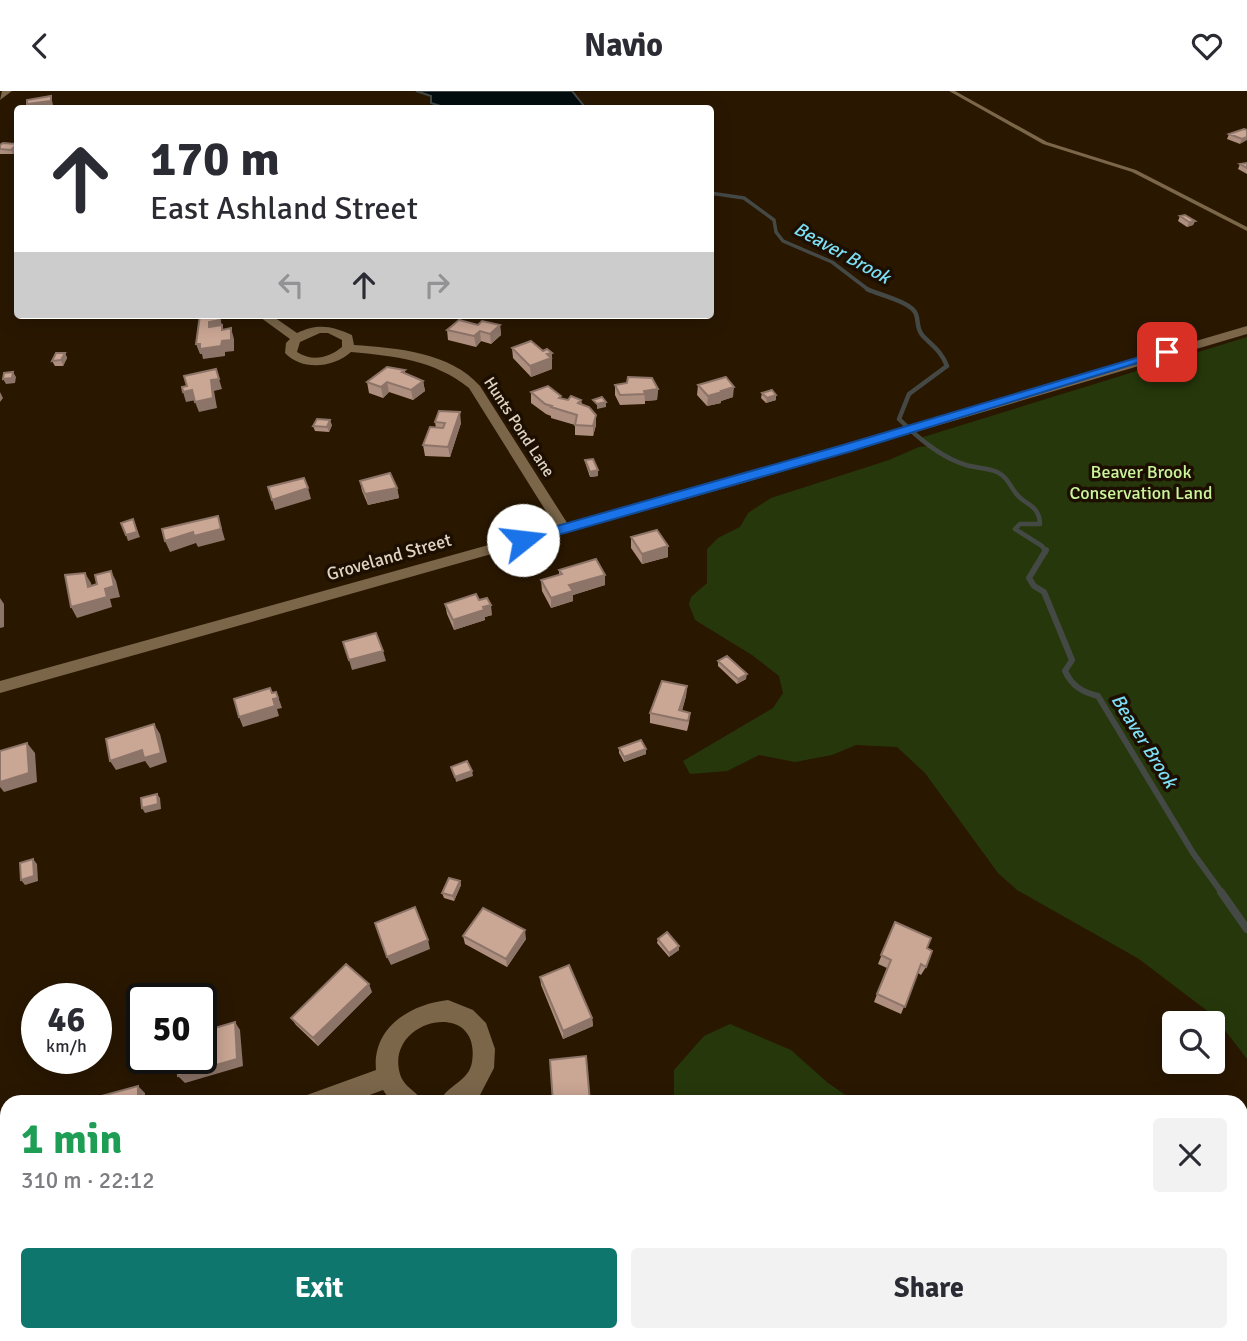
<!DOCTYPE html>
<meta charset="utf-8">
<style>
:root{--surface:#fff;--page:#f2f2f3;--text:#2b2b33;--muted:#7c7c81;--accent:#0f766e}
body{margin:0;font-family:Signika,sans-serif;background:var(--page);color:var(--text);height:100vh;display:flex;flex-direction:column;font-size:26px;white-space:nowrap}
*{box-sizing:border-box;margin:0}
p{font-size:23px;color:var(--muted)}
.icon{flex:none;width:38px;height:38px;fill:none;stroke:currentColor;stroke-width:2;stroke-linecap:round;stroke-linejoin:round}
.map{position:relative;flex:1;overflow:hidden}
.side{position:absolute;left:0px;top:1004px;width:1248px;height:247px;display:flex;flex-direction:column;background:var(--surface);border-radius:21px 21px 0 0;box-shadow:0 4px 18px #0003}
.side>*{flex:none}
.top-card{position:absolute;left:14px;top:14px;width:700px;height:214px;border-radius:7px;box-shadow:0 4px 18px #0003;background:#fff;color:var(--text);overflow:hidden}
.fabs{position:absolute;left:1162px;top:920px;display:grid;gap:14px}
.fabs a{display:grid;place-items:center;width:63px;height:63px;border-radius:7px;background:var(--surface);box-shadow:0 4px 18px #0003;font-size:35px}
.speed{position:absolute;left:21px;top:892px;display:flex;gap:14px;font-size:35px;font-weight:700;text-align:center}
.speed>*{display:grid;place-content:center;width:91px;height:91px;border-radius:50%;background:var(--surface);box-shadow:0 4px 18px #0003;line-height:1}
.speed small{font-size:18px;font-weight:400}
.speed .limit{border:4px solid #111;border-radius:10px;background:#fff;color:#111}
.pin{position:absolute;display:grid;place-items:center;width:60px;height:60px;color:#fff;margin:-30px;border-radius:14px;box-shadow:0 4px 10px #0006}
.me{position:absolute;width:77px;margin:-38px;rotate:74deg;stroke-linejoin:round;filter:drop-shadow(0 0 5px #0008)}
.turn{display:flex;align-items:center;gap:24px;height:147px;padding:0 21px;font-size:32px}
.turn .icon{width:91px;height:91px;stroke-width:2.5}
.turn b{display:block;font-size:49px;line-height:60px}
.lanes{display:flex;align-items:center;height:66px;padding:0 21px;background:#0003;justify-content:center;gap:35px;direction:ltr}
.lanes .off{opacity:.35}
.round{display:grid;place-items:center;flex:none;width:74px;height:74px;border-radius:7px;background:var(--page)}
.overview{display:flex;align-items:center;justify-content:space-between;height:119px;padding:0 21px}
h1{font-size:42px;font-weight:700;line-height:52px;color:#1e9e55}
.primary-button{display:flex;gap:14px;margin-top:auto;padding:14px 21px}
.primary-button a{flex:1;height:80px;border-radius:7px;background:var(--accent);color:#fff;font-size:28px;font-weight:700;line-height:80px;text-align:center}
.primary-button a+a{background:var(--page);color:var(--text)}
header{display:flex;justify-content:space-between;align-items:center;height:91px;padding:0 21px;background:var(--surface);font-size:32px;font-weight:700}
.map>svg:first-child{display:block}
.green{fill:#26380b}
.water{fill:#030d10;stroke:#454946;stroke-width:2}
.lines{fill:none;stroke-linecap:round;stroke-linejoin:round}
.stream-far3{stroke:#454946;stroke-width:3.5}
.stream-far2{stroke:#454946;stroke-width:4.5}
.stream-far1{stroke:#454946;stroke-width:6}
.stream{stroke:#454946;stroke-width:8}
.service{fill:#7b664a;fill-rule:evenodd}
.minor{fill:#7b664a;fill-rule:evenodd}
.secondary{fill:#7b664a;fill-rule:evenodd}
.wall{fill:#ae8f7f}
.shaded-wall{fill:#8d7468}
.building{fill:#caa694;stroke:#8d7468;stroke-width:2}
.route{fill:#1a73e8;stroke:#114b97;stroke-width:2}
.labels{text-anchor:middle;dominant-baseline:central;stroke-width:7;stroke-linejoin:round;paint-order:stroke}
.far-street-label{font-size:16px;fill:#e0d4c5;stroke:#1d0f00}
.park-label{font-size:18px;fill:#cbf59b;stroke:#1d0f00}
.street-label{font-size:18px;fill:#e0d4c5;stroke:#1d0f00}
.water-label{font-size:19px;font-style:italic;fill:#7cdff7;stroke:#1d0f00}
</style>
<header><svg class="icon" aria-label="back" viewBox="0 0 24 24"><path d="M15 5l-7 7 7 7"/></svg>Navio<svg class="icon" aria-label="heart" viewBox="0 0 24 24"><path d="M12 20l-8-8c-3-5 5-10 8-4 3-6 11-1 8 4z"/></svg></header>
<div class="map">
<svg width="1247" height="1250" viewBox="0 0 1247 1250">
<rect width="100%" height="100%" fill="#291700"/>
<path class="green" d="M1247,246V968L1214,925L1139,868L1017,799L998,782L925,682L897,656L856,654L832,664L795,671L759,664L727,680L690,683L683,670L773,617L783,602L779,585L752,564L695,529L689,513L691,506L707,492V458L718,447L740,436L748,422L771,407L889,369L919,356L930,355L920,347Z
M730,933L791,959L828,992L856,1011H674V979L704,945Z"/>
<path class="water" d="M416,0H572L584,15L581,18L447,17L431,12V5Z"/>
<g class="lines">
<path class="stream-far3" d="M710,102L744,107L774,129L776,141L783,150L832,171L870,200"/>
<path class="stream-far2" d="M867,198C879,204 912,211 916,223C919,231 916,238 923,245C934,256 941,260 947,275L909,303L899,328C918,347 940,366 966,374C976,377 988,377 997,381C1007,386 1009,393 1015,401C1024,415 1039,412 1040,433H1020L1015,438L1042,455L1046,461"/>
<path class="stream-far1" d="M1046,459L1029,487L1034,495L1044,501L1072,569L1065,580C1072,595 1082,601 1098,605L1193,762L1222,802"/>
<path class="stream" d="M1221,801L1247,838"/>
<path class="service" d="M949,0H955L1047,51L1136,79L1247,136V140L1132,81L1043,53Z"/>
<path class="minor" d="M2,0H12L0,9Z
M257,224H271L297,242C318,232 332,235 352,244L354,254C397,257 450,261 480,295L571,438L569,441H559L469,297C434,269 395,265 351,261C333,277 302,280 285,262L286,252L290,248ZM320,242H328L342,249V256C329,267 312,271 297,261L300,251Z
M448,909L473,919L486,932L495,958L494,977L480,1004L470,1012H439C446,994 469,991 472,971C482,906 384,928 400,983C404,997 418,1000 423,1012H392L383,999L348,1012H304L307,1004L376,979C372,936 411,913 448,909Z
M7,1212V1239L0,1242V1215Z"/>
<path class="secondary" d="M1247,235V243L743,392L0,602V590L733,386Z"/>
</g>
<path class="wall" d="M1247,39L1240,53L1227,48L1229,43Z
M17,53L18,59L13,63H0V54Z
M1247,72V83L1238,78L1240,73Z
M1180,125L1195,130L1193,134L1187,136L1178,130Z
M478,234H500L501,244L491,253L481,250L476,256L448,249L447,239Z
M512,257L552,262V278L531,286L513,267Z
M65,262L67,267L63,275H55L52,270Z
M405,279V282L423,290L425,300L413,309L389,301L383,307L369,302L367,291Z
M615,294L658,298L657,309L645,310V313L620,314L615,304Z
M698,294L733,306L721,310V312L707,315L697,304Z
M531,301L561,305V307L568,309H581L582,313L596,324V334L593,345L575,344V334L551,327V325L546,323L531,312Z
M762,302L776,304V309L766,312L761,307Z
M435,331L461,332L450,366L425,365L423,354L436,337Z
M332,334L329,341L315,340L313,335Z
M585,369L598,385L590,386L586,374Z
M360,390L397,397L399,407L368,414L362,400Z
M631,446L668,455V466L642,473L631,457Z
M559,479L605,494L573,504V510L551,517L542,500L541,489L559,484Z
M479,509L492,524L485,526V529L454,539L447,523L445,513Z
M718,570L746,588L737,593L718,575Z
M687,595L686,605L682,620L690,622L689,632L687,640L650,632V622Z
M619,657L646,658V663L624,671L619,662Z
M460,790L461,794L454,810L444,807L442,802Z
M895,831L927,857L926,876L921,884L918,882L901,923L874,911L887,877L878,873Z
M463,845L526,848L507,876L465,853Z
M658,848L679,855V859L669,866L657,852Z
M540,886L592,927L593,935L563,948L541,894Z
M372,901L318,955L296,934L291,927Z"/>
<path class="shaded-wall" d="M51,5L53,14L44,15L45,18L29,17L27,13Z
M1247,46V49L1240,53L1242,48Z
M17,53L18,59L13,63L11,59Z
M1195,130L1193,134L1187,136L1189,131Z
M219,224L225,244L209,236V231Z
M500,234L501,244L491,253L490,243Z
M231,237L234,248V260L225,261V265L203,268L202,263H200L196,253L222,250Z
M480,240L481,250L476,256L474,245Z
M65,262L67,267L63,275L61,269Z
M552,262V278L531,286L530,275L547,263Z
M216,278L222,298L214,300L217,317L199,321L195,311L211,289Z
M13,281L16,286L15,292L6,293L3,288Z
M423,290L425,300L413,309L411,299Z
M387,291L389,301L383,307L381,296Z
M734,296L733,306L721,310V312L707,315L708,305L721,300Z
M658,298L657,309L645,310L644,300Z
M192,299L196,309L186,311L183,301Z
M0,301L3,307L0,311Z
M776,304V309L766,312L767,307Z
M606,311V316L597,318V313Z
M460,321L461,332L450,366L448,356Z
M596,324V334L593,345V335Z
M330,329L332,334L329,341L327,336Z
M598,379V385L590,386V381Z
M308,397L311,408L275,419L272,409Z
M397,397L399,407L368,414L365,403Z
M218,425L225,449L198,456L196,452L170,461L165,450Z
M133,428L140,446L128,450L126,444Z
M668,455V466L642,473V463Z
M111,480L116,490L120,506L110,508L112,516L77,527L71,516L105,498Z
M85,482L91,492L94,506L88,496Z
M605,484V494L573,504V510L551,517V507L569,494Z
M0,507L4,513V536L0,537Z
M491,514L492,524L485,526V529L454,539L453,529Z
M383,560L386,570L352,579L349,569Z
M747,583L746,588L737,593L738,588Z
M687,595L686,605L679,629V619Z
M270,597L275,608L276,601L280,611L282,617L277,618L279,625L243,636L239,626Z
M154,633L160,643L167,671L150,677L145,670L116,679L110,670L142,659Z
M27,652L35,662L37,691L4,701L0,696V688Z
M646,658V663L624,671V666Z
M472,680L473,685L456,691L455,686Z
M157,703L160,707L161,718L145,722L142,717Z
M33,768L37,773L38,790L25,794L21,789Z
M460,790L461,794L454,810L453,805Z
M525,839L526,848L507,876L506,868Z
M428,849L430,858L391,874L387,866Z
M679,855V859L669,866V862Z
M369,893L372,901L318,955L313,947Z
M592,927L593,935L563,948V940Z
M235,931L240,939L243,975L185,992L178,985Z
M138,995L145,1002V1012H138Z
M0,1063L1,1064L3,1094L0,1095Z
M7,1133V1143L0,1146V1136Z
M166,1244H174L175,1250H167Z"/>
<path class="building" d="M51,5V10L27,13V9Z
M43,14V18H20L21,17Z
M1244,38L1247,39V46L1242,48L1229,43Z
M3,52L17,53L11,59L0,58V54Z
M1247,72V77L1240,73Z
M1185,124L1195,130L1189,131L1180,125Z
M200,224H218L220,229L209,231V236L222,234V239L231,237V249L222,250L221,255L200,258V253H196Z
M459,229L478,234L482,230L500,234L490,243L480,240L474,245L447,239Z
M531,250L543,260L547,258L552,262L547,263L551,267L530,275L512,257Z
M56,262H65L61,269L52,270Z
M387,276L405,279L402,281L423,290L411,299L387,291L381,296L367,291Z
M216,278L219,288L211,289L213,307L195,311L192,299L183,301L182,296L187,295L184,285Z
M13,281L12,287L3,288L4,282Z
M628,286L652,287L658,298L644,300L645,303L620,304L615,294L627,292Z
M726,286L734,296L721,300L722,301L708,305L698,294Z
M548,295L561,305L559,307L568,309L571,305L581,309L578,312L589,316L596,324L593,335L575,334L577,324L551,316L552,315L545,313L531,301Z
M772,299L776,304L767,307L762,302Z
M602,306L606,311L597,313L593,309Z
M439,320L460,321L448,356L423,354L430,336L443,337L445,332L435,331Z
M317,328L330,329L327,336L313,335Z
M593,368L598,379L590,381L585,369Z
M390,382L397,397L365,403L360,390Z
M304,387L308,397L272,409L268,396Z
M218,425L221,438L194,445L193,441L165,450L162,438Z
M133,428L137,441L126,444L121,432Z
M657,439L668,455L642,463L631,446Z
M596,468L605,484L569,494L573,500L551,507L541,489L562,483L559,479Z
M111,480L114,495L105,498L107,506L71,516L65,484L85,482L88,496L97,493L95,484Z
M476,503L479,509L487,507L491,514L483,516L484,519L453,529L445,513Z
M376,542L383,560L349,569L343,551Z
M727,565L747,583L738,588L718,570Z
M662,590L687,595L679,619L690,622L688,630L650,622Z
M270,597L272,602L276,601L278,607L273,608L275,615L239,626L234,608Z
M154,633L161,662L144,667L142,659L110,670L106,648Z
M641,649L646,658L624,666L619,657Z
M27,652L29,682L0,691V660Z
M467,670L472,680L455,686L451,676Z
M157,703L158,713L142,717L141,707Z
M33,768L34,785L21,789L20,772Z
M449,787L460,790L453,805L442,802Z
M415,816L428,849L387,866L375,832Z
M483,817L525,839L506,868L463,845Z
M895,831L931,847L927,857L932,860L926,876L921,873L905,916L877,903L891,869L881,864Z
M667,841L679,855L669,862L658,848Z
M346,873L369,893L313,947L291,927Z
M569,874L592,927L563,940L540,886Z
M235,931L237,968L178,985L177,968H201V941Z
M586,965L590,1011L553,1012L550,969Z
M138,995V1012H76Z
M7,1090V1133L0,1136V1093Z
M98,1244H166L167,1250H92V1247Z
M379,1244H400L401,1250H372V1246Z"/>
<path class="route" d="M1163,259L1173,261L852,360L523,454L516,449L518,446L843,354Z"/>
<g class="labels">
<g class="far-street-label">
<text transform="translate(519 336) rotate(57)">Hunts Pond Lane</text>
</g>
<g class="park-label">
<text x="1141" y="381">Beaver Brook<tspan x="1141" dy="21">Conservation Land</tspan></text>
</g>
<g class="street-label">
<text transform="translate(389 466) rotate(-16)">Groveland Street</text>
</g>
<g class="water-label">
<text transform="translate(842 162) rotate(29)">Beaver Brook</text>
<text transform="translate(1144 650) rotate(58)">Beaver Brook</text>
</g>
</g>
</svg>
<div class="fabs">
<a><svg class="icon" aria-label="search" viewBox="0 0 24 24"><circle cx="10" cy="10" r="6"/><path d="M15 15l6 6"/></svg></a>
</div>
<div class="speed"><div>46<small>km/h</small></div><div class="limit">50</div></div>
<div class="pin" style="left:1167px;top:261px;background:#d93025"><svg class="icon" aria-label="arrive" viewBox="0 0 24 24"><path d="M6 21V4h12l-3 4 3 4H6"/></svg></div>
<svg class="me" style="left:523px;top:449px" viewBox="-20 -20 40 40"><circle r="19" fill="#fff"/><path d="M0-13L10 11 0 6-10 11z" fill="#1a73e8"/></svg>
<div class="top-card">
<div class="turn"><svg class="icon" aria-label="ahead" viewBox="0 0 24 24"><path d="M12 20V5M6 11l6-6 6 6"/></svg><div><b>170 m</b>East Ashland Street</div></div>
<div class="lanes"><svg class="icon off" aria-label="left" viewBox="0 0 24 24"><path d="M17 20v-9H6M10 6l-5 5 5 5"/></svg><svg class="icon" aria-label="ahead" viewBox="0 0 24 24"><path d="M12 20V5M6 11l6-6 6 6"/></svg><svg class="icon off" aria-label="right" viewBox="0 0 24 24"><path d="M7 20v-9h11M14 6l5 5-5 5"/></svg></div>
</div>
<section class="side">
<div class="overview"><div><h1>1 min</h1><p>310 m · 22:12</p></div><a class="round"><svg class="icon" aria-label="close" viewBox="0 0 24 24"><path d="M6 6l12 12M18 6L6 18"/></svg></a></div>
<div class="primary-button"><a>Exit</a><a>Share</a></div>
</section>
</div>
